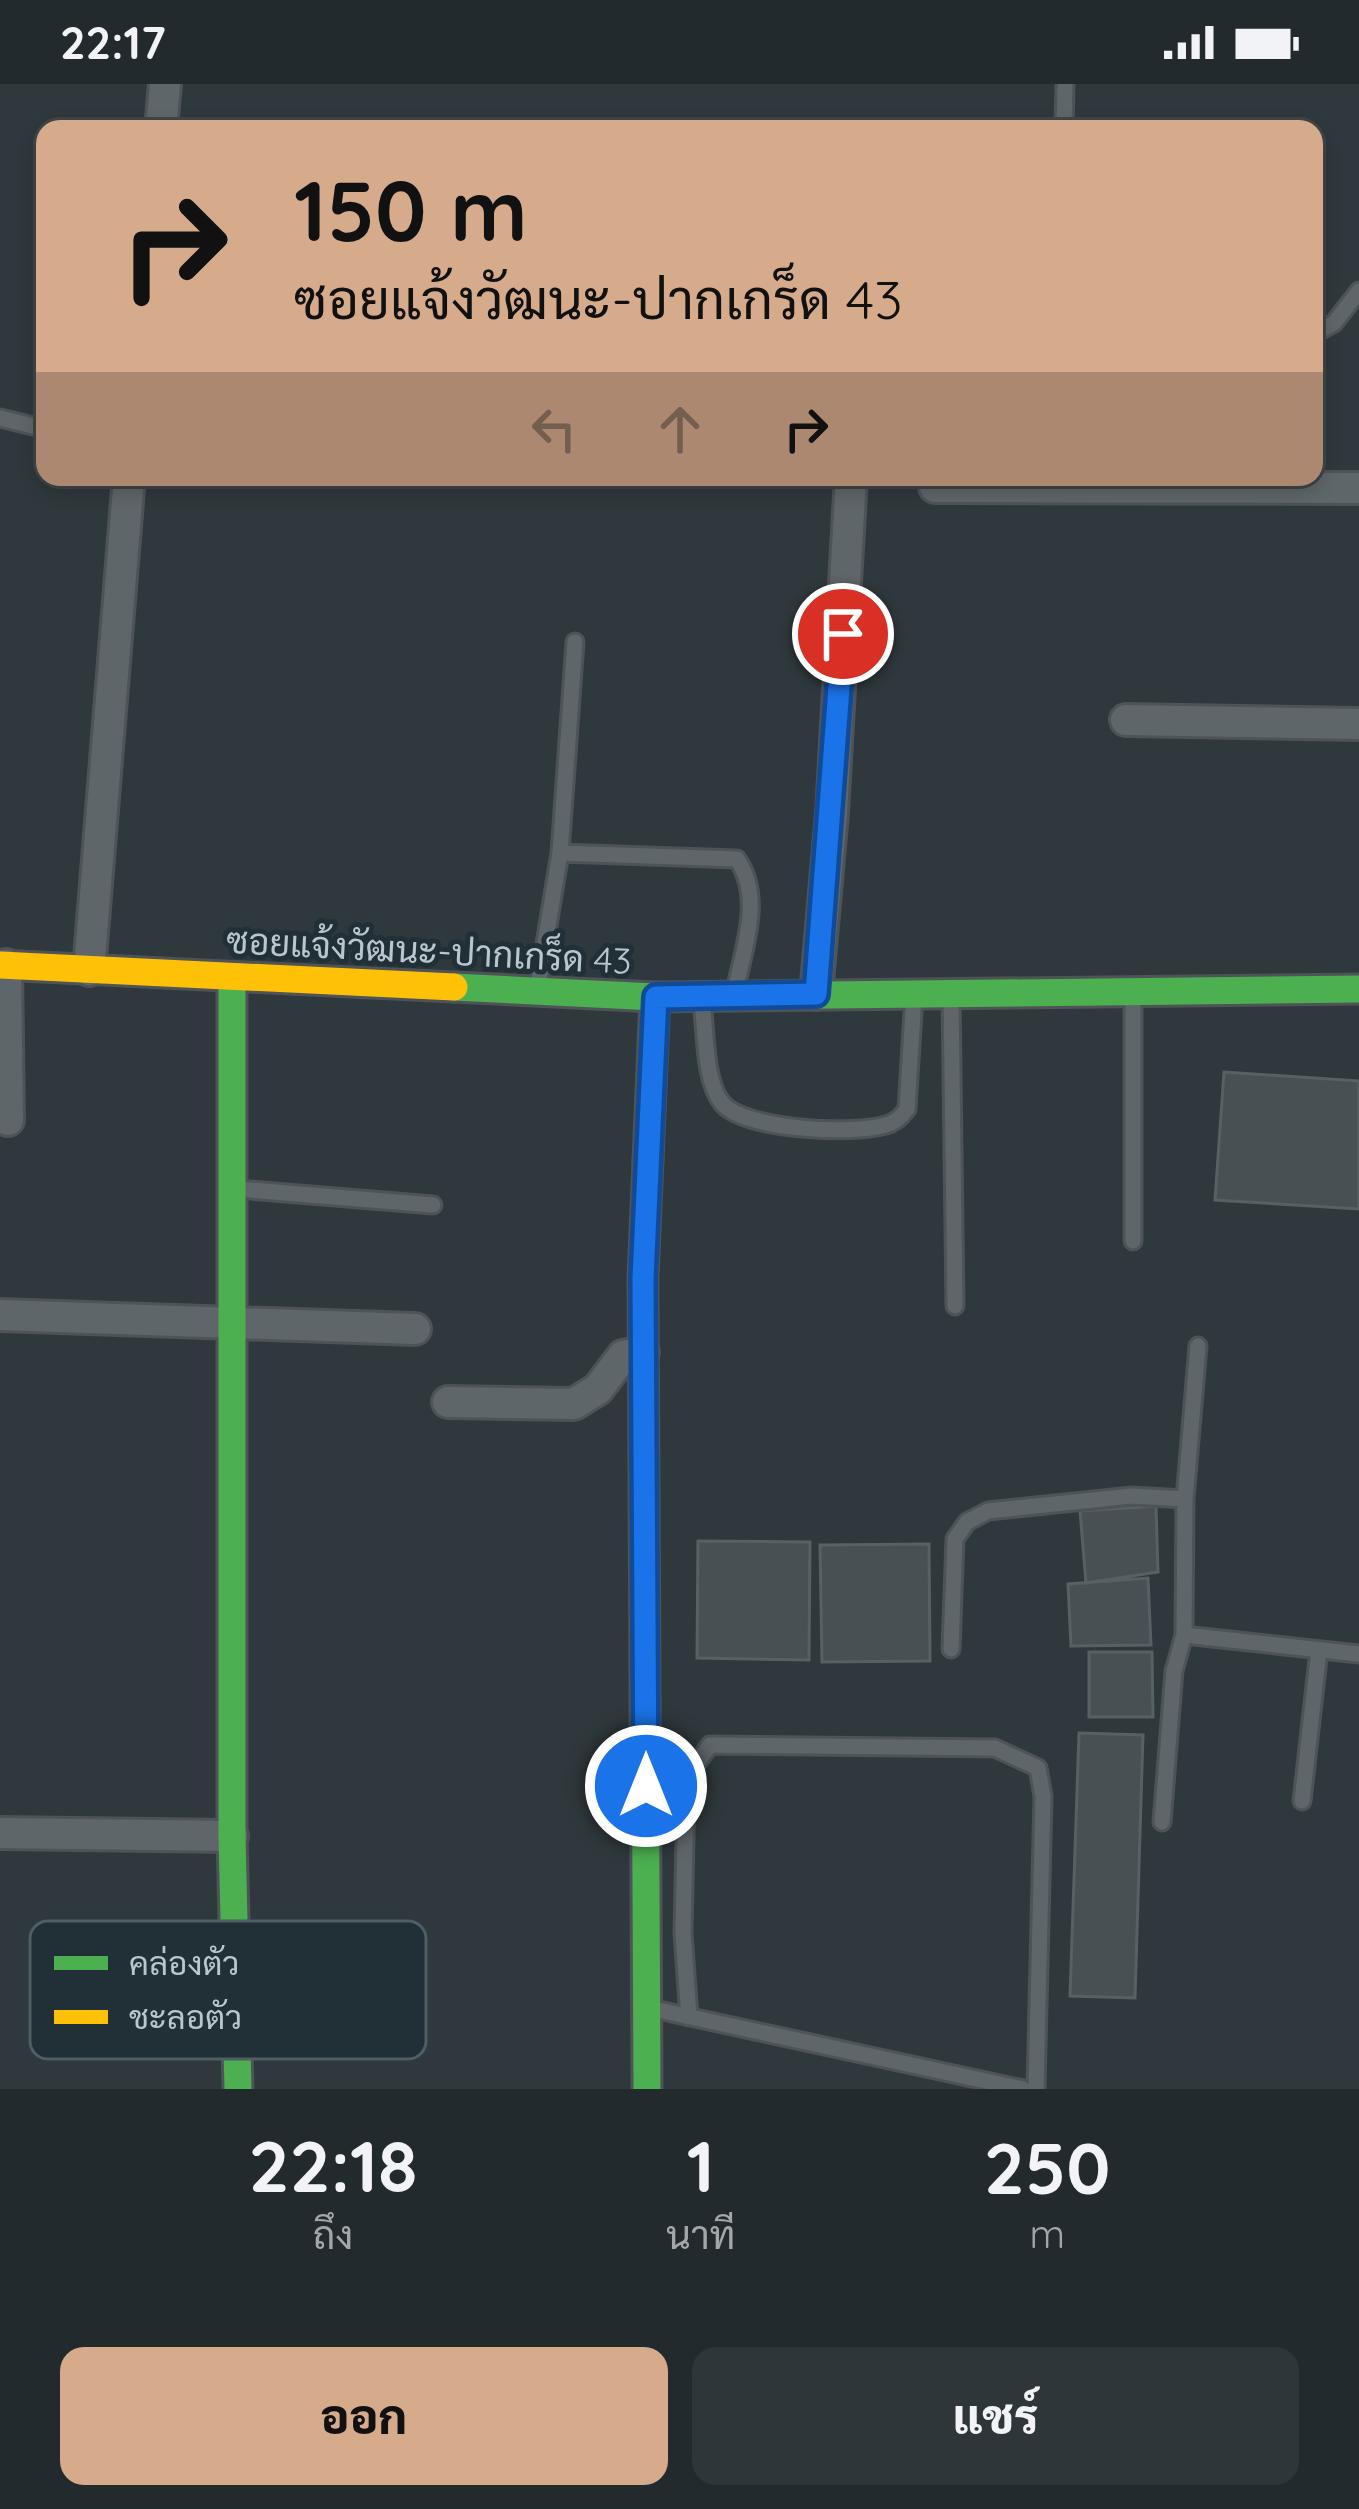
<!DOCTYPE html>
<html lang="th">
<meta charset="utf-8">
<style>
:root{--surface:#232a2d;--page:#2f3639;--text:#f1f3f6;--muted:#a3a7aa;--line:#404649;--accent:#d6ab8b}
body{margin:0;font-family:Quicksand,Sarabun,sans-serif;background:var(--page);color:var(--text);height:100vh;display:flex;flex-direction:column;font-size:45px;white-space:nowrap}
*{box-sizing:border-box;margin:0}
p{font-size:39px;color:var(--muted)}
.icon{flex:none;width:66px;height:66px;fill:none;stroke:currentColor;stroke-width:2;stroke-linecap:round;stroke-linejoin:round}
.map{position:relative;height:2005px;overflow:hidden}
.details{display:flex;flex-direction:column;background:var(--surface);flex:1}
.details>*{flex:none}
.hud{position:absolute;left:36px;top:36px;width:1287px;height:366px;border-radius:24px;box-shadow:0 6px 18px #0003,0 0 0 3px var(--line);background:#d6ab8b;color:#111;overflow:hidden}
.pin{position:absolute;display:grid;place-items:center;width:102px;height:102px;color:#fff;margin:-51px;border:6px solid #fff;border-radius:50%;box-shadow:0 3px 12px #0007}
.me{position:absolute;width:132px;margin:-66px;rotate:0deg;stroke-linejoin:round;filter:drop-shadow(0 0 9px #0008)}
.turn{display:flex;align-items:center;gap:42px;height:252px;padding:0 60px;font-size:54px}
.turn .icon{width:156px;height:156px;stroke-width:2.5}
.turn b{display:block;font-size:84px;line-height:102px}
.lanes{display:flex;align-items:center;height:114px;padding:0 60px;background:#0003;justify-content:center;gap:60px;direction:ltr}
.lanes .off{opacity:.35}
.eta{display:flex;justify-content:space-evenly;align-items:center;height:204px;text-align:center}
.eta b{font-size:72px;font-weight:800;line-height:84px}
.button{display:flex;gap:24px;margin-top:auto;padding:24px 60px}
.button a{flex:1;height:138px;border-radius:24px;background:var(--accent);color:#111;font-size:48px;font-weight:800;line-height:138px;text-align:center}
.button a+a{background:var(--page);color:var(--text)}
.status{display:flex;justify-content:space-between;align-items:center;height:84px;padding:0 60px;background:var(--surface);direction:ltr}
.status svg{height:33px;fill:currentColor}
.map>svg:first-child{display:block}
.building{fill:#485053;stroke:#576063;stroke-width:3}
.lines{fill:none;stroke-linecap:round;stroke-linejoin:round}
.lane-casing{stroke:#4d5357;stroke-width:21}
.street-casing{stroke:#4d5357;stroke-width:36}
.fast-casing{stroke:#4d5357;stroke-width:33}
.slow-casing{stroke:#4d5357;stroke-width:33}
.lane{stroke:#5f666a;stroke-width:15}
.street{stroke:#5f666a;stroke-width:30}
.fast{stroke:#4caf50;stroke-width:27}
.slow{stroke:#ffc107;stroke-width:27}
.route-casing{stroke:#114b97;stroke-width:30}
.route{stroke:#1a73e8;stroke-width:21}
.labels{text-anchor:middle;dominant-baseline:central;stroke-width:10;stroke-linejoin:round;paint-order:stroke}
.street-label{font-size:36px;fill:#bac5cc;stroke:#213037}
.key{fill:#213037;stroke:#4f5d64;stroke-width:3}
.key-label{font-size:33px;fill:#bac5cc}
</style>
<div class="status"><b>22:17</b><svg viewBox="0 0 49 12"><path d="M0 12V9h3v3zM5 12V6h3v6zM10 12V3h3v9zM15 12V0h3v12zM26 1h20v11H26zM47 4h2v5h-2z"/></svg></div>
<div class="map">
<svg width="1359" height="2005" viewBox="0 0 1359 2005">
<rect width="100%" height="100%" fill="#2f383c"/>
<path class="building" d="M1224,988L1359,997V1125L1215,1116Z
M1156,1422L1158,1488L1086,1499L1080,1427Z
M698,1457L810,1458L809,1576L697,1574Z
M929,1460L930,1577L822,1578L820,1461Z
M1148,1494L1151,1561L1071,1562L1068,1500Z
M1089,1568H1152L1153,1633H1089Z
M1079,1649L1143,1651L1135,1914L1070,1912Z"/>
<g class="lines">
<defs>
<path id="lane" d="M1064,45L1065,0
M1314,250L1334,239L1359,207
M0,334L45,345
M560,769L575,558
M538,902L560,769L737,775C764,814 743,865 735,908
M951,911L955,1222
M702,919C706,947 704,997 722,1019C744,1046 853,1051 886,1041C895,1039 902,1032 907,1025L914,912
M237,1105L433,1121
M1133,1157V913
M1185,1415L1198,1262
M951,1565L955,1455L967,1438L988,1427L1132,1412L1185,1415L1184,1551
M1302,1717L1319,1566
M1162,1738L1174,1587L1184,1551L1359,1570
M649,1924L1023,2005
M689,1933L683,1849L686,1707L697,1679L710,1661L995,1664L1038,1684L1043,1712L1036,2005"/>
<path id="street" d="M161,45L165,0
M935,403L1359,404
M1126,636L1359,640
M6,881L8,1036
M89,886L129,393
M816,910L832,729L851,393
M0,1231L415,1245
M448,1318L574,1320L598,1305L623,1272L643,1268
M0,1749L232,1752"/>
<path id="fast" d="M232,893V1752L238,2005
M454,903L655,913L1359,905
M647,2005L643,1194L648,1076"/>
<path id="slow" d="M0,881L454,903
M648,1076L655,913"/>
</defs>
<use href="#lane" class="lane-casing"/>
<use href="#street" class="street-casing"/>
<use href="#fast" class="fast-casing"/>
<use href="#slow" class="slow-casing"/>
<use href="#lane" class="lane"/>
<use href="#street" class="street"/>
<use href="#fast" class="fast"/>
<use href="#slow" class="slow"/>
</g>
<g class="lines">
<defs>
<path id="route" d="M646,1702L643,1194L656,913L816,910L843,550"/>
</defs>
<use href="#route" class="route-casing"/>
<use href="#route" class="route"/>
</g>
<g class="labels">
<g class="street-label">
<text transform="translate(429 866) rotate(3)">ซอยแจ้งวัฒนะ-ปากเกร็ด 43</text>
</g>
</g>
<rect x="30" y="1837" width="396" height="138" rx="18" class="key"/>
<rect x="54" y="1872" width="54" height="14" fill="#4caf50"/>
<rect x="54" y="1926" width="54" height="14" fill="#ffc107"/>
<g class="key-label">
<text x="129" y="1891">คล่องตัว</text>
<text x="129" y="1945">ชะลอตัว</text>
</g>
</svg>
<div class="pin" style="left:843px;top:550px;background:#d93025"><svg class="icon" aria-label="arrive" viewBox="0 0 24 24"><path d="M6 21V4h12l-3 4 3 4H6"/></svg></div>
<svg class="me" style="left:646px;top:1702px" viewBox="-20 -20 40 40"><circle r="17" fill="#1a73e8" stroke="#fff" stroke-width="3"/><path d="M0-11L8 9 0 5-8 9z" fill="#fff"/></svg>
<div class="hud">
<div class="turn"><svg class="icon" aria-label="right" viewBox="0 0 24 24"><path d="M7 20v-9h11M14 6l5 5-5 5"/></svg><div><b>150 m</b>ซอยแจ้งวัฒนะ-ปากเกร็ด 43</div></div>
<div class="lanes"><svg class="icon off" aria-label="left" viewBox="0 0 24 24"><path d="M17 20v-9H6M10 6l-5 5 5 5"/></svg><svg class="icon off" aria-label="ahead" viewBox="0 0 24 24"><path d="M12 20V5M6 11l6-6 6 6"/></svg><svg class="icon" aria-label="right" viewBox="0 0 24 24"><path d="M7 20v-9h11M14 6l5 5-5 5"/></svg></div>
</div>
</div>
<section class="details">
<div class="eta">
<div><b>22:18</b><p>ถึง</p></div>
<div><b>1</b><p>นาที</p></div>
<div><b>250</b><p>m</p></div>
</div>
<div class="button"><a>ออก</a><a>แชร์</a></div>
</section>
